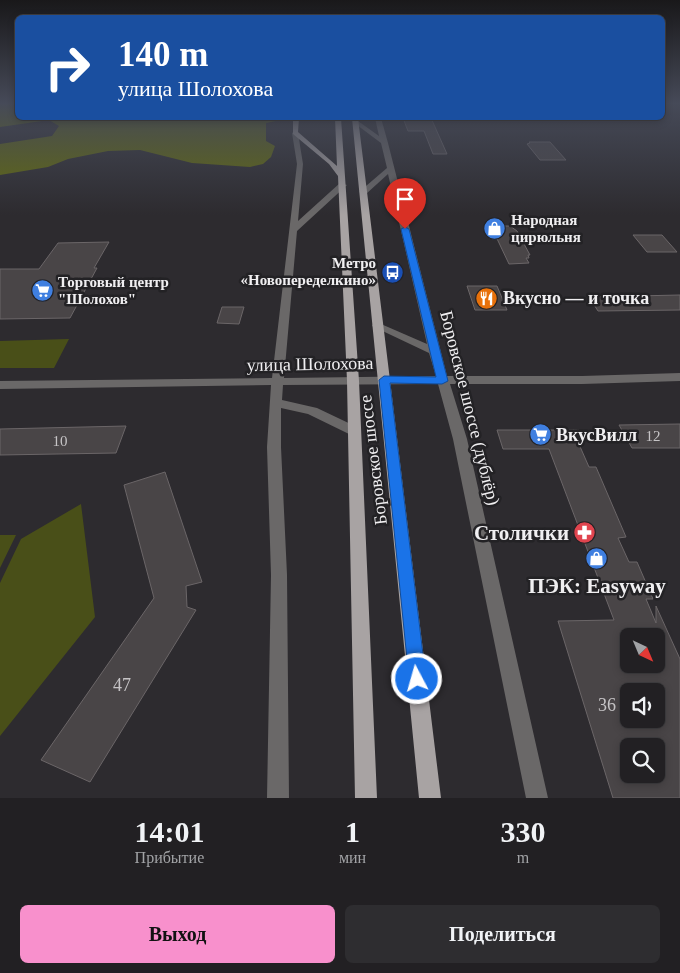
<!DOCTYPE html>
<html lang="ru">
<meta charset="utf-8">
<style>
:root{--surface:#222023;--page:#2e2d30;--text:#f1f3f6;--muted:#a2a3a6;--line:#3f3e41;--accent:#f890cc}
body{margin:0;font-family:"Times New Roman",serif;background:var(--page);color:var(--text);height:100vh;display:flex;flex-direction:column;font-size:19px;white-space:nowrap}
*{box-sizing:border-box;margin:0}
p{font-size:16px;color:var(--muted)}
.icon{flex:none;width:28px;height:28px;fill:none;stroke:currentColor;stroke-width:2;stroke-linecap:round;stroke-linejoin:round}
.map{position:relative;height:798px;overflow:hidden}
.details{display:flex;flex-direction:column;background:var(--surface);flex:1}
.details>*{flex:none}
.top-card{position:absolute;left:15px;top:15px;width:650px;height:105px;border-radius:8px;box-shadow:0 2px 8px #0003,0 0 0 1px var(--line);background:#1a4fa0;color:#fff;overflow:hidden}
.needle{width:32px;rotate:136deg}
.tools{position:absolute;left:620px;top:628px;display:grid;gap:10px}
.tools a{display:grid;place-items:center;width:45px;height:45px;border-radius:8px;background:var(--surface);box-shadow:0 2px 8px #0003,0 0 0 1px var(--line);font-size:25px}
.pin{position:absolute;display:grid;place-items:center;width:42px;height:42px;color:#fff;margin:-51px -21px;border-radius:50% 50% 50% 0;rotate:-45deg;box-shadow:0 0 5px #0007}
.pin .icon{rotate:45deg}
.me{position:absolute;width:55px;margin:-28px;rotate:354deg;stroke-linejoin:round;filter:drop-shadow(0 0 4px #0008)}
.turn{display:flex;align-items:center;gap:18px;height:105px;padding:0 20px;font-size:22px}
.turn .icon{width:65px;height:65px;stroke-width:2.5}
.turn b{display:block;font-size:35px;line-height:42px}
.eta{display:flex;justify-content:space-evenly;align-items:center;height:85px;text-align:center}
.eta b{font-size:30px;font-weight:600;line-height:35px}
.action{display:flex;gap:10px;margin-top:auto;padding:10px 20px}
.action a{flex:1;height:58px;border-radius:8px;background:var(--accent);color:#111;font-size:20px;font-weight:600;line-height:58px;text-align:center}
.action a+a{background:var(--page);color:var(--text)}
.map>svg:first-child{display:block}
.green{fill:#494f18}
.forest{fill:#636b0a}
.building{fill:#494547;stroke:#6b6668;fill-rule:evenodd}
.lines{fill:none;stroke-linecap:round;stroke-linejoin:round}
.minor{fill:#6a6868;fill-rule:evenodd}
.major{fill:#a8a3a3;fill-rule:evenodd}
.route{fill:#1a73e8;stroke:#114b97}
.labels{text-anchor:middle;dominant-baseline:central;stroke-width:5;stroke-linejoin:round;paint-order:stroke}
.far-poi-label{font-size:15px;font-weight:bold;fill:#f0eff1;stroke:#232225;text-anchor:start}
.number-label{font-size:15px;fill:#c6c4c6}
.poi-label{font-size:18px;font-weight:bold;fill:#f0eff1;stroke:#232225;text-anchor:start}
.street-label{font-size:18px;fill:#f0eff1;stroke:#232225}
.near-number-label{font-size:18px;fill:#c6c4c6}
.near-poi-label{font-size:21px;font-weight:bold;fill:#f0eff1;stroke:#232225;text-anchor:end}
</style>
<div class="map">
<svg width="680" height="798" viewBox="0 0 680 798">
<rect width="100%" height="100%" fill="#2d2b2f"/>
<path class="green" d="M69,339L54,368H0V341Z
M81,504L95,617L0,736V583L21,539Z
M0,535H16L0,568Z"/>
<path class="forest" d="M0,104H17L18,118H280L281,120L266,123V141L275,146L271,157L263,164L250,167L192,163L140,150L108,151L68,159L48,167L0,175V144L52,136L59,126L49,120L0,127Z"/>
<path class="building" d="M403,118H431L447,154H433L424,131H408Z
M529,142H550L566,160H540L527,144L530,143Z
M491,226H510L517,231L530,255H528L529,258H526L529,263L509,264Z
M633,235H662L677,252H647Z
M109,242L94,268H97L70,318L0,319V269H39L58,243Z
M467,286H497L507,310H475Z
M680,295V310L598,311L589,297Z
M222,307H244L239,324L217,323Z
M680,424V448H632L619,425Z
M126,426L116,453L0,455V429Z
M497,430H579L584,442H578L589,467H596L626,537L618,538L629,562H637L653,599H646L656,623V606L680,659V798H613L558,621L614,620L549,449H503ZM629,636H656V664H629ZM629,691H656V719H629ZM629,746H656V774H629Z
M165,472L202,582L186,586L187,607L196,610L90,782L41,760L154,598L124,485Z"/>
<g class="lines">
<path class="minor" d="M375,118H381L388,143L447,376H582L680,373V381L582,384H450L467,439L548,798H526L453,439L438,384L283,385L282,400L317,408L359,428L361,431L354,435L349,434L308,414L281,408V447L287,575L289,798H267L271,575L267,447L271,385L0,389V381L272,378L297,164L292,133L295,131L298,133L303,164L298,221L340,183L347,185L297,231L284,378L436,376L429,353L372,326L373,324H381L427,344L388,174L366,194L359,192L387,168L381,143L353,122L358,121L379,136Z"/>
<path class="major" d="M293,118H299L298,132L337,166L335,118H341L359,381L377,798H355L347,381L338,176L329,164L293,134Z
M352,118H358L441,798H419Z"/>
</g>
<linearGradient id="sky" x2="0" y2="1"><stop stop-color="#19181a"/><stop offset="0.48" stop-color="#464a58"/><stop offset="1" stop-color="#464a58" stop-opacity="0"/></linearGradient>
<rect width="680" height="215" fill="url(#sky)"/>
<path class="route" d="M405,227L409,229L448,381L442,384L390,383L426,679L423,685L417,687L411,685L409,679L379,380L384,376L436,377L401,229Z"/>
<defs>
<symbol id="shop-disc" viewBox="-11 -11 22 22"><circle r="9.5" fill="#3f7fe0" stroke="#232225"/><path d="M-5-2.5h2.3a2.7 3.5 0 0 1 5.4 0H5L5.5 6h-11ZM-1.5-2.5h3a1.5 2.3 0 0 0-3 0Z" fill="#fff"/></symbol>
<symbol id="bus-disc" viewBox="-11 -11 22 22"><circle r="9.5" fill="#1a4fb4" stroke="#232225"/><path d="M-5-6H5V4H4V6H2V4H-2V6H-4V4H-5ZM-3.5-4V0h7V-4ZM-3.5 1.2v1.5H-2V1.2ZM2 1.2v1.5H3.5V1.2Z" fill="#fff"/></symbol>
<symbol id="supermarket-disc" viewBox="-11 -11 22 22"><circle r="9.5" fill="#3f7fe0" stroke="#232225"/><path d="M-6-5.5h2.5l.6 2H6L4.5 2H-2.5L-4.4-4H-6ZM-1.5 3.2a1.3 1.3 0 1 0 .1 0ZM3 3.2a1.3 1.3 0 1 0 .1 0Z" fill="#fff"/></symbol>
<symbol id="restaurant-disc" viewBox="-11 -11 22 22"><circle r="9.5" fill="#e8710a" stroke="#232225"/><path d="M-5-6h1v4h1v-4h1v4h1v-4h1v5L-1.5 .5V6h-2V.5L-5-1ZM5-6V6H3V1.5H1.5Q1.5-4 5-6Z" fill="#fff"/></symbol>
<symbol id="pharmacy-disc" viewBox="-11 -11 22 22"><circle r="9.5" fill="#e0444e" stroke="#232225"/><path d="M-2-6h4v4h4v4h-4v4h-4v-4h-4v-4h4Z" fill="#fff"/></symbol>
</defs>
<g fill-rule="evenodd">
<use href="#shop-disc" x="482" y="216" width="25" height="25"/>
<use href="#bus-disc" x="380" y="260" width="25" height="25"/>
<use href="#supermarket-disc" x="30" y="278" width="25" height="25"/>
<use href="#restaurant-disc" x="474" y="286" width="25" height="25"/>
<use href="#supermarket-disc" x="528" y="422" width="25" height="25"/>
<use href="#pharmacy-disc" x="572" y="520" width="25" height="25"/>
<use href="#shop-disc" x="584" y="546" width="25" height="25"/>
</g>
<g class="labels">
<g class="far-poi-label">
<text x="511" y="220">Народная<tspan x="511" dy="17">цирюльня</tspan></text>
<text x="376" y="263" text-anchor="end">Метро<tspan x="376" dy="17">«Новопеределкино»</tspan></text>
<text x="58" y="282">Торговый центр<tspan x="58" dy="17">"Шолохов"</tspan></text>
</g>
<g class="number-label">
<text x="653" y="436">12</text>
<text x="60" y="441">10</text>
</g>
<g class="poi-label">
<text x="503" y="298">Вкусно — и точка</text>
<text x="556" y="435">ВкусВилл</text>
</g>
<g class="street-label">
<text transform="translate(310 364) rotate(-1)">улица Шолохова</text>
<text transform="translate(470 408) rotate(76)">Боровское шоссе (дублёр)</text>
<text transform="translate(373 460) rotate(-97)">Боровское шоссе</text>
</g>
<g class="near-number-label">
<text x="122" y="685">47</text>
<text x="607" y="705">36</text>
</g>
<g class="near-poi-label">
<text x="569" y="533">Столички</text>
<text x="597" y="586" text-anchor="middle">ПЭК: Easyway</text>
</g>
</g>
</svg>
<div class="tools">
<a><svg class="needle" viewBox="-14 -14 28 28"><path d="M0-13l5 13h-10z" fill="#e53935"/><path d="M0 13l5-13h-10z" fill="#a2a3a6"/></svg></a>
<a><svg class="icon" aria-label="sound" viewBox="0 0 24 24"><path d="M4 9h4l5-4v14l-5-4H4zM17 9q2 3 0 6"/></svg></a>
<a><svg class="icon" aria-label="search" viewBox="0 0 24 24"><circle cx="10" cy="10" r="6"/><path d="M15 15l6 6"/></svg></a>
</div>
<div class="pin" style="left:405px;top:229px;background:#d93025"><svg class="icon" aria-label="arrive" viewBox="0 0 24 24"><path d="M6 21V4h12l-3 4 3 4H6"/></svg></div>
<svg class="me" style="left:417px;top:679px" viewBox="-20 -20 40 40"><circle r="17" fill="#1a73e8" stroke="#fff" stroke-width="3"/><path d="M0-11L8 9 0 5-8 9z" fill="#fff"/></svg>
<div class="top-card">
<div class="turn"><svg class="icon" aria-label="right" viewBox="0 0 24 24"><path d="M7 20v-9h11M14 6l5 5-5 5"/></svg><div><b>140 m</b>улица Шолохова</div></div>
</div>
</div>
<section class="details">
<div class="eta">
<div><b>14:01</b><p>Прибытие</p></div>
<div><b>1</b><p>мин</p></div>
<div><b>330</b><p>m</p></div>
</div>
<div class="action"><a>Выход</a><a>Поделиться</a></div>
</section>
